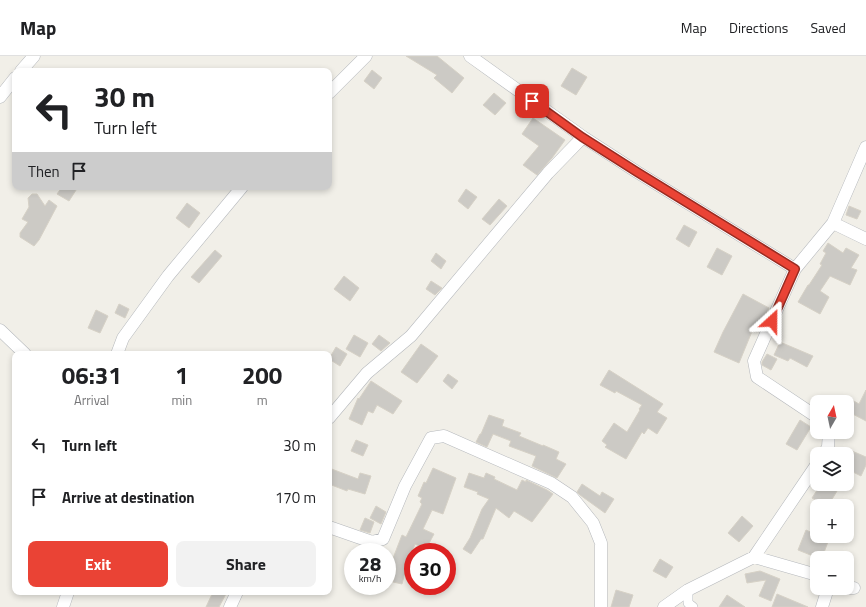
<!DOCTYPE html>
<meta charset="utf-8">
<style>
:root{--surface:#fff;--page:#f2f2f2;--text:#202124;--muted:#757577;--line:#e0e0e0;--accent:#ea4335}
body{margin:0;font-family:"Titillium Web",sans-serif;background:var(--page);color:var(--text);height:100vh;display:flex;flex-direction:column;font-size:15px;white-space:nowrap}
*{box-sizing:border-box;margin:0}
p{font-size:13px;color:var(--muted)}
.icon{flex:none;width:22px;height:22px;fill:none;stroke:currentColor;stroke-width:2;stroke-linecap:round;stroke-linejoin:round}
.map{position:relative;flex:1;overflow:hidden}
.details{position:absolute;left:12px;top:295px;width:320px;height:244px;display:flex;flex-direction:column;background:var(--surface);border-radius:8px;box-shadow:0 2px 6px #0003}
.details>*{flex:none}
.guide{position:absolute;left:12px;top:12px;width:320px;height:122px;border-radius:8px;box-shadow:0 2px 6px #0003;background:#fff;color:var(--text);overflow:hidden}
.needle{width:26px;rotate:9deg}
.fabs{position:absolute;left:810px;top:339px;display:grid;gap:8px}
.fabs a{display:grid;place-items:center;width:44px;height:44px;border-radius:8px;background:var(--surface);box-shadow:0 2px 6px #0003;font-size:20px}
.speed{position:absolute;left:344px;top:487px;display:flex;gap:8px;font-size:20px;font-weight:700;text-align:center}
.speed>*{display:grid;place-content:center;width:52px;height:52px;border-radius:50%;background:var(--surface);box-shadow:0 2px 6px #0003;line-height:1}
.speed small{font-size:10px;font-weight:400}
.speed .limit{border:6px solid #d22;background:#fff;color:#111}
.pin{position:absolute;display:grid;place-items:center;width:34px;height:34px;color:#fff;margin:-17px;border-radius:8px;box-shadow:0 2px 6px #0006}
.me{position:absolute;width:44px;margin:-22px;rotate:24deg;stroke-linejoin:round;filter:drop-shadow(0 0 3px #0008)}
.turn{display:flex;align-items:center;gap:14px;height:84px;padding:0 16px;font-size:18px}
.turn .icon{width:52px;height:52px;stroke-width:2.5}
.turn b{display:block;font-size:28px;line-height:34px}
.then{display:flex;align-items:center;height:38px;padding:0 16px;background:#0003;gap:8px;font-size:15px}
.eta{display:flex;justify-content:space-evenly;align-items:center;height:68px;text-align:center}
.eta b{font-size:24px;font-weight:700;line-height:28px}
.button{display:flex;gap:8px;margin-top:auto;padding:8px 16px}
.button a{flex:1;height:46px;border-radius:8px;background:var(--accent);color:#fff;font-size:16px;font-weight:700;line-height:46px;text-align:center}
.button a+a{background:var(--page);color:var(--text)}
ul{padding:0;list-style:none}
li{display:flex;align-items:center;gap:12px;height:52px;padding:0 16px}
li div{flex:1}
li b{display:block;font-size:15px}
li em{font-style:normal}
header{display:flex;align-items:center;gap:24px;box-sizing:border-box;height:56px;padding:0 20px;background:var(--surface);border-bottom:1px solid var(--line)}
header strong{font-size:19px}
nav{display:flex;gap:22px;margin-inline-start:auto;font-size:14px}
.map>svg:first-child{display:block}
.building{fill:#cccac5;stroke:#d6d1c6}
.lines{fill:none;stroke-linecap:round;stroke-linejoin:round}
.pedestrian-casing{stroke:#b5b8bc;stroke-width:10}
.minor-casing{stroke:#b5b8bc;stroke-width:13}
.pedestrian{stroke:#fff;stroke-width:9}
.minor{stroke:#fff;stroke-width:12}
.route-casing{stroke:#982c22;stroke-width:10}
.route{stroke:#ea4335;stroke-width:7}
</style>
<header>
<strong>Map</strong>
<nav><a>Map</a><a>Directions</a><a>Saved</a></nav>
</header>
<div class="map">
<svg width="866" height="551" viewBox="0 0 866 551">
<rect width="100%" height="100%" fill="#f1efe8"/>
<path class="building" d="M406,0H437L464,22L452,37L434,22L437,19Z
M572,12L587,21L576,39L561,30Z
M372,14L382,22L374,33L364,25Z
M494,37L506,47L495,59L483,49Z
M533,62L565,84L552,102L537,119L523,109L539,90L522,78Z
M62,131H78L69,145L57,138Z
M466,133L477,141L468,153L458,145Z
M32,138H37L45,150L49,144L57,150L39,184L34,190L20,181V177L28,166L22,163L29,151L28,142Z
M499,143L507,150L490,169L482,163Z
M187,147L200,157L189,172L176,162Z
M849,150L861,155L857,163L846,159Z
M684,169L697,176L689,191L676,183Z
M828,187L843,197L846,192L859,199L851,212L857,214L850,229L830,220L820,235L829,241L820,258L798,246L808,229H809L822,209L820,208L826,197L823,195Z
M717,192L732,200L722,219L707,211Z
M215,194L222,200L199,227L191,221Z
M436,197L446,205L441,213L431,205Z
M344,220L359,232L350,245L334,233Z
M431,225L442,232L435,239L426,233Z
M743,238L769,252L757,275L753,273L739,307L714,296L723,276Z
M119,248L129,253L125,262L115,257Z
M96,254L108,260L100,277L88,272Z
M354,279L368,287L360,301L346,293Z
M379,279L390,287L381,295L372,288Z
M780,286L813,300L807,311L790,302L788,305L774,299Z
M421,288L438,300L417,327L401,316Z
M336,291L347,298L340,310L329,303Z
M767,298L777,303L771,314L762,309V306Z
M609,314L663,348L657,356L667,362L657,378L648,372L644,378L642,376L626,403L605,391L607,389L602,385L614,367L627,376L640,354L639,353L642,349L616,335L615,337L600,329Z
M448,318L458,325L452,333L443,325Z
M371,325L402,345L393,358L377,349L373,357L368,355L362,369L349,363L358,342L359,343Z
M866,334V365L847,355V341L859,348Z
M489,359L504,364L502,370L521,377L519,380L543,390V389L559,396L556,403L566,408L557,422L532,410L536,400L509,390L511,385L493,378L487,391L476,386L480,378H481Z
M800,364L811,371L797,394L786,388Z
M356,384L368,389L363,400L351,395Z
M852,395L866,401V409L861,420L847,413V406Z
M329,412L358,423L360,417L371,420L365,438L348,433L347,435L329,428Z
M433,412L456,422L443,458L432,454L423,473L434,478L426,493L415,488L407,509L402,528L393,526L396,512L390,510L402,479L406,481L422,448L420,446L422,442L418,440L424,426L426,427Z
M469,417L484,422L486,417L495,421L494,423L517,434L522,424L526,426V424L547,434L553,438L532,466L514,455L509,462L496,452L483,483H481L471,498L463,493L470,482L482,453L489,443L477,438L478,436L464,431Z
M582,428L600,440L602,436L614,443L605,457L580,439L577,436Z
M821,428H825L837,435L828,450H826L812,442Z
M376,450L386,456L381,468L370,462Z
M742,460L753,470L739,486L728,477Z
M365,462L374,466L370,477L360,474Z
M806,474L817,479V480L829,483L822,502H818L798,494Z
M660,503L673,511L666,522L653,515Z
M760,515L780,523L771,545L759,540L766,524L747,527L745,518Z
M616,534L633,539L629,551H611Z
M213,536H227L219,551H206Z
M777,538L808,551H772Z
M727,539L745,551H719Z"/>
<g class="lines">
<defs>
<path id="pedestrian" d="M688,534V547L693,551"/>
<path id="minor" d="M470,0L583,81L637,116L795,213
M21,15L34,0
M329,37L366,0
M0,41L15,22
M833,167L866,91
M0,274L25,298
M117,298L123,282L168,220L242,131
M817,361L757,321L754,305L795,213L833,167L866,183
M329,362L367,317L411,280L548,117L583,81
M824,398L828,391L829,376
M329,471L372,486L383,483L405,430L431,382L444,380L551,427L572,441L593,467L601,487V551
M754,501L817,519
M847,532H854
M63,551L68,536
M230,551L237,536
M664,551L688,534L754,501L817,408
M822,551L828,532"/>
</defs>
<use href="#pedestrian" class="pedestrian-casing"/>
<use href="#minor" class="minor-casing"/>
<use href="#pedestrian" class="pedestrian"/>
<use href="#minor" class="minor"/>
</g>
<g class="lines">
<defs>
<path id="route" d="M532,45L582,81L637,116L795,213L772,265"/>
</defs>
<use href="#route" class="route-casing"/>
<use href="#route" class="route"/>
</g>
</svg>
<div class="fabs">
<a><svg class="needle" viewBox="-14 -14 28 28"><path d="M0-13l5 13h-10z" fill="#e53935"/><path d="M0 13l5-13h-10z" fill="#757577"/></svg></a>
<a><svg class="icon" aria-label="layers" viewBox="0 0 24 24"><path d="M12 4l9 5-9 5-9-5zM3 14l9 5 9-5"/></svg></a>
<a>+</a>
<a>−</a>
</div>
<div class="speed"><div>28<small>km/h</small></div><div class="limit">30</div></div>
<div class="pin" style="left:532px;top:45px;background:#d93025"><svg class="icon" aria-label="arrive" viewBox="0 0 24 24"><path d="M6 21V4h12l-3 4 3 4H6"/></svg></div>
<svg class="me" style="left:772px;top:265px" viewBox="-20 -20 40 40"><path d="M0-17L14 15 0 8-14 15z" fill="#ea4335" stroke="#fff" stroke-width="4"/></svg>
<div class="guide">
<div class="turn"><svg class="icon" aria-label="left" viewBox="0 0 24 24"><path d="M17 20v-9H6M10 6l-5 5 5 5"/></svg><div><b>30 m</b>Turn left</div></div>
<div class="then">Then<svg class="icon" aria-label="arrive" viewBox="0 0 24 24"><path d="M6 21V4h12l-3 4 3 4H6"/></svg></div>
</div>
<section class="details">
<div class="eta">
<div><b>06:31</b><p>Arrival</p></div>
<div><b>1</b><p>min</p></div>
<div><b>200</b><p>m</p></div>
</div>
<ul>
<li><svg class="icon" aria-label="left" viewBox="0 0 24 24"><path d="M17 20v-9H6M10 6l-5 5 5 5"/></svg><div><b>Turn left</b></div><em>30 m</em></li>
<li><svg class="icon" aria-label="arrive" viewBox="0 0 24 24"><path d="M6 21V4h12l-3 4 3 4H6"/></svg><div><b>Arrive at destination</b></div><em>170 m</em></li>
</ul>
<div class="button"><a>Exit</a><a>Share</a></div>
</section>
</div>
